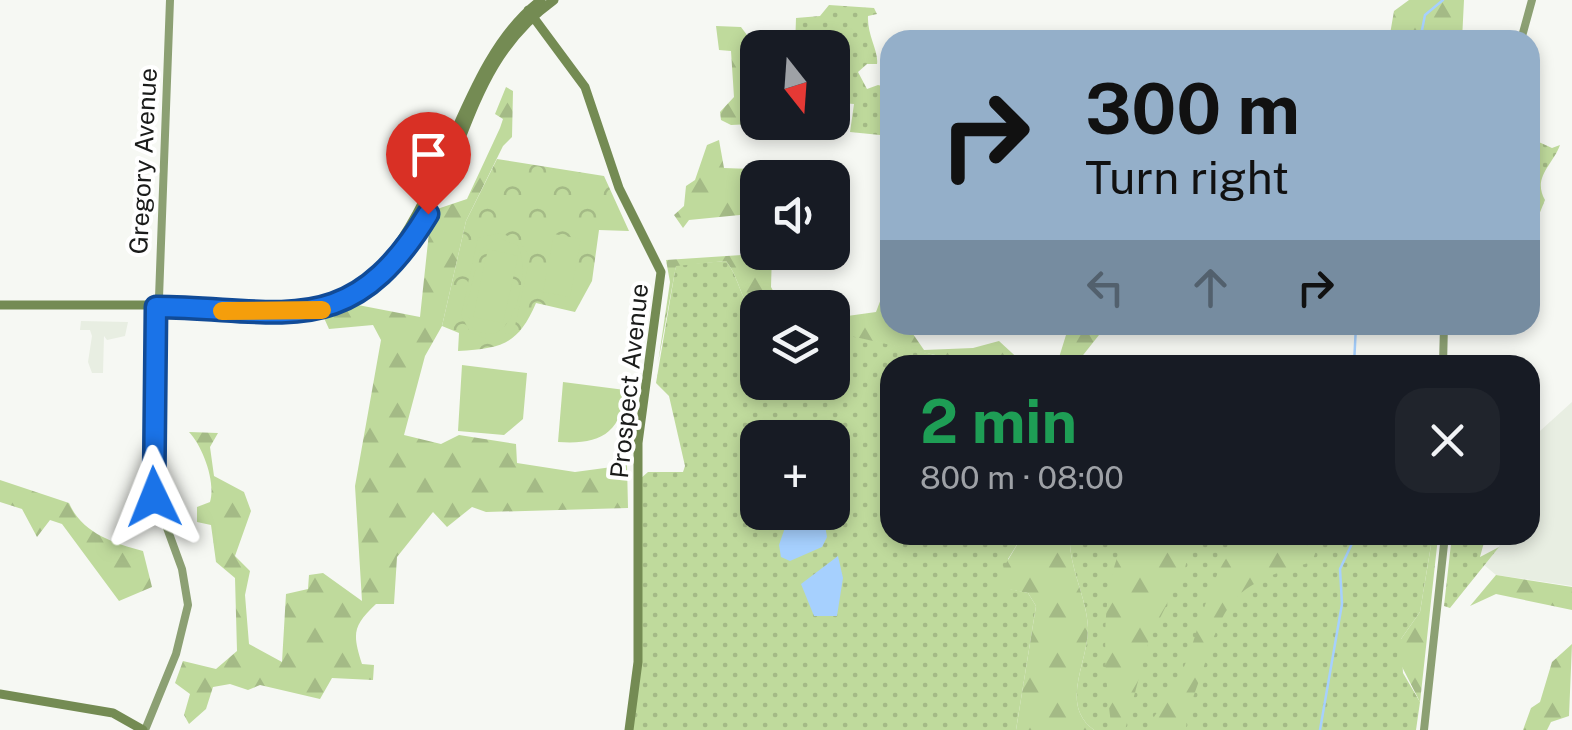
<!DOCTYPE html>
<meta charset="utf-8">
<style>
:root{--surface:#171b24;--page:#20242c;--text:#f1f3f6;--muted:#9ea1a6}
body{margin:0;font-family:"Public Sans",sans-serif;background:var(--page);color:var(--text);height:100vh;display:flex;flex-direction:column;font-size:38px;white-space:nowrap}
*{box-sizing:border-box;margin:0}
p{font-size:32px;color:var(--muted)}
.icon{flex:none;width:55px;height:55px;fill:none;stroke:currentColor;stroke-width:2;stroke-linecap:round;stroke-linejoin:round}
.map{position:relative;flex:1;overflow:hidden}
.drawer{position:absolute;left:880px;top:355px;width:660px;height:190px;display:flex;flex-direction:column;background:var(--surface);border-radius:30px;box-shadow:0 5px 15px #0003}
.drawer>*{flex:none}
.banner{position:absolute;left:880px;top:30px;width:660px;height:305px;border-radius:30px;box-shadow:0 5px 15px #0003;background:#94afc9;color:#111;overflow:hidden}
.needle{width:65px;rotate:163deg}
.buttons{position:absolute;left:740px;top:30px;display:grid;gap:20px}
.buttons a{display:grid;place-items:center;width:110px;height:110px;border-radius:20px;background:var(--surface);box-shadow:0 5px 15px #0003;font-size:50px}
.pin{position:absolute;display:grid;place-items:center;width:85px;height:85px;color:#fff;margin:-102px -42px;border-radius:50% 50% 50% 0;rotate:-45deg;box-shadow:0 0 10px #0007}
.pin .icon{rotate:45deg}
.me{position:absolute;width:110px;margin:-55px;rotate:358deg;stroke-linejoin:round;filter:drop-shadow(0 0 8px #0008)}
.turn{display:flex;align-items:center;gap:35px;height:210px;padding:0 40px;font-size:45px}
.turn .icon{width:130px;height:130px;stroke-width:2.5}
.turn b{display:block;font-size:70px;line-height:85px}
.lanes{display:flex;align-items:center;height:95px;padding:0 40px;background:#0003;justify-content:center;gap:50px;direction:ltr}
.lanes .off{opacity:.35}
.round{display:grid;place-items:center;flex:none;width:105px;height:105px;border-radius:30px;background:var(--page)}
.head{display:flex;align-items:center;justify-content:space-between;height:170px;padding:0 40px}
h1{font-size:60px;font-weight:700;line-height:75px;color:#1e9e55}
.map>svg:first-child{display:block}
.built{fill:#e8eee2}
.grass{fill:url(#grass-dots);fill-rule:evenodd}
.forest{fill:url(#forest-firs)}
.park{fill:url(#park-crowns)}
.pitch{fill:#bfda9c;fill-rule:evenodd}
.water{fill:#a6d0fe}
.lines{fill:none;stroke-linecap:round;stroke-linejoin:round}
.stream{stroke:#a6d0fe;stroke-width:2.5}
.secondary{stroke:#8ca073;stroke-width:8}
.primary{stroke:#748b53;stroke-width:9}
.route-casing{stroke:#114b97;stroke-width:25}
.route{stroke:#1a73e8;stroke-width:18}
.slow{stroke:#f59e0b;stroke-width:18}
.labels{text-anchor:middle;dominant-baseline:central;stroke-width:8;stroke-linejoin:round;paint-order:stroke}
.street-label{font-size:25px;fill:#1a1b1a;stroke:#fff}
</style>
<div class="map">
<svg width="1572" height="730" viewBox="0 0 1572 730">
<defs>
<pattern id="grass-dots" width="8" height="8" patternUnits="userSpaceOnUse" patternTransform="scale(2.5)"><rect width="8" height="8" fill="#bfda9c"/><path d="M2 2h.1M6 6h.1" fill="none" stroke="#a4ba86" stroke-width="1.8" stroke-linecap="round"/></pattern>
<pattern id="forest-firs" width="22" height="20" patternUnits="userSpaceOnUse" patternTransform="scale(2.5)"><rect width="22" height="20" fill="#bfda9c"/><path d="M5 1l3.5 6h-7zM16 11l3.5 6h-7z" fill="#a4ba86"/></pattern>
<pattern id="park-crowns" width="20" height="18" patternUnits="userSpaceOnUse" patternTransform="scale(2.5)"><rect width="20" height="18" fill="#bfda9c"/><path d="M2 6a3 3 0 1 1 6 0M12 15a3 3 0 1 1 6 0" fill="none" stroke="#a4ba86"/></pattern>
</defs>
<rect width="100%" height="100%" fill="#f6f8f3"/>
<path class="built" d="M81,321L128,322L125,336L107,340L104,336L103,373H92L88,362L92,336L90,330H80Z
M1572,402V586L1496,575L1483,564L1499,547L1503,535H1530V440Z"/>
<path class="grass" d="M829,5L874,8L877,14L868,16C867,35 879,52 877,64H867L858,72L867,89L878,85L890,88V136L850,132L854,104L842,103L838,91L833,90L832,48H795L796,18L820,16Z
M1530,138L1552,148L1560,145C1553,165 1532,177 1545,200L1530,237Z
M726,261C740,278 741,304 757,317L758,382H832L833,329C873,344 924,347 961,365H890V535H1023L1008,559L1010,589L1028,593L1036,606L1016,730H631L641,669L640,479L648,472H683L685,466L669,396L656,383L676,265ZM758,438H832V512H758Z
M1070,535H1438L1432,539L1420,612L1401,639L1403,673L1420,702L1416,730H1094C1059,704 1088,664 1088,628C1087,597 1068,566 1070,535Z
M1452,535H1486L1480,557L1499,547L1450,608L1444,606Z"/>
<path class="forest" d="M1409,0H1464L1462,40H1389L1394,11Z
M716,26L741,27L750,39L764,38L762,47L758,48L751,85L757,100L752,124L731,125L721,120L720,112L734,97L731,51L719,50Z
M506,87L513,91L512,137L503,146L466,221L442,326L425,356L404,435L441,444L459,435L516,444L517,463L575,472L627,465L628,508L486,512L472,507L447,527L433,512L397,557L394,604H376C353,626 352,633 362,664L374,665L373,680L332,678L320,699L260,685L248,690L230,684L213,687L206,709L189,724L184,715L190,694L175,683L183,661L216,669L237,651L235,578L216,562L211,525L197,522V507L210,502C216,482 203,447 189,432L218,433L210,447L214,476L244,492L251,511L235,556L250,571L245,595L249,644L282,662L286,594L308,589L309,575L323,573L362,601L355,486L381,340L373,325L329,329L324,318L358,305L420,317L430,223L437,209L467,199L500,128L503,119L495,114Z
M719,140L724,168L751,169L750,214L689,220L683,228L674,215L684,206L686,186L695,180L707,145Z
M772,253L771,287L782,307L758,308L757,317C741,304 740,278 726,261L676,266L658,363L670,282L666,260Z
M890,275V325H914L913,334L924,350L973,348L999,341L1025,365H961L944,357L833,332V318L876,312Z
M1056,325H1093L1099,335L1076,364H1057L1066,335Z
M0,480L69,503C82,533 113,543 143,551L152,587L119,601L62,524L50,520L37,537L22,509L0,502Z
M1023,535H1070C1068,566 1087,597 1088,628C1088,664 1059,704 1094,730H1016L1036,606L1028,593L1002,588L999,575Z
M1128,535H1193L1185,568L1149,640L1125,730H1112C1104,675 1097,584 1128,535Z
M1249,535H1272L1317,548L1312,562C1236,584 1226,596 1203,670C1197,688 1186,711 1186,730H1146C1156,712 1170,695 1180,676C1200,637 1209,559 1249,535Z
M1438,537L1420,702L1397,657L1401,639L1420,612L1432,539Z
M1496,575L1572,587V610L1496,594L1470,606Z
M1572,644L1569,716L1551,722L1547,730H1523L1531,708L1540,702L1552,662Z"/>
<path class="park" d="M497,159L604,176L629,231L599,230L592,281L575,312L536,303C518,345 502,348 458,351L459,333L442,326L466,221Z"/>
<path class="pitch" d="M500,233L519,240L530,258L513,335L507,333L486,339L470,332L461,315L478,238ZM498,238L517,245C533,269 512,360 472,327L466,309L480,250Z
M554,234L581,239L570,297L543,292Z
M488,249L518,256L503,323L473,317Z
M462,365L527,373L523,419L504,435L458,431Z
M563,382L625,390C622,434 599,445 558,442Z"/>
<path class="water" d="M790,513H823L827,537L822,547L790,561L781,557L779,545Z
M838,556L843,578L837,616H814L801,584Z"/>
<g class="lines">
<path class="stream" d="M1420,40L1425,15L1443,0
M1354,365L1356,325
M1320,730L1342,604L1340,569L1356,535"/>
<path class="secondary" d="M1521,40L1532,0
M1443,365L1444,325
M145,730L176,654L188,605L182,569L152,487L170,0
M1424,730L1445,535"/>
<path class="primary" d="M528,10L585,87L619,188L661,272L638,443V662L629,730
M365,288C386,268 412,243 426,217C470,137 474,58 554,0
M0,305H306C440,289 440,75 541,0
M286,311L322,310L348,300
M0,694L113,713L143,730"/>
</g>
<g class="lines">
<defs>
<path id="route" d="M154,497L156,307C283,308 349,344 428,214"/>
</defs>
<use href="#route" class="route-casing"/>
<use href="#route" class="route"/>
<path class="slow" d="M222,311L322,310"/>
</g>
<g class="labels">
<g class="street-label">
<text transform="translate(143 161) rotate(-87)">Gregory Avenue</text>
<text transform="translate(629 381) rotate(-84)">Prospect Avenue</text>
</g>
</g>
</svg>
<div class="buttons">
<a><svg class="needle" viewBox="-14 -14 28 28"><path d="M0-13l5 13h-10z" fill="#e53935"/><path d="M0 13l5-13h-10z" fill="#9ea1a6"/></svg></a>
<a><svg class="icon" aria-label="sound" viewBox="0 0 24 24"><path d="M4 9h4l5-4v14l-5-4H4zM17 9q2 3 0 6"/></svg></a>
<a><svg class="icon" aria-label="layers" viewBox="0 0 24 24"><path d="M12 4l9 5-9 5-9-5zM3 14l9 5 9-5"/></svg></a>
<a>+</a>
</div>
<div class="pin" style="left:428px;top:214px;background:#d93025"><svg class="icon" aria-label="arrive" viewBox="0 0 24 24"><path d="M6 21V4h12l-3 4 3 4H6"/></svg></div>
<svg class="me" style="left:154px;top:497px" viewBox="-20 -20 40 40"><path d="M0-17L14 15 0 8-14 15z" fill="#1a73e8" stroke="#fff" stroke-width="4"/></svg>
<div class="banner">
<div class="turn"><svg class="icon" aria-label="right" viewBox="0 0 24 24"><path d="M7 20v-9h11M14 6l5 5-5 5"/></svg><div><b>300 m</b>Turn right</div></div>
<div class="lanes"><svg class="icon off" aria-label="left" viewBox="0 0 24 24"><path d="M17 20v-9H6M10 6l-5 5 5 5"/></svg><svg class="icon off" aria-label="ahead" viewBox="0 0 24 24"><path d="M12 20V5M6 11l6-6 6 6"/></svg><svg class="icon" aria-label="right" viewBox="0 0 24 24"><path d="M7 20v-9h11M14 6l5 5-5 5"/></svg></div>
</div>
<section class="drawer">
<div class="head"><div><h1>2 min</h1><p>800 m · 08:00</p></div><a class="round"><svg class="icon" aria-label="close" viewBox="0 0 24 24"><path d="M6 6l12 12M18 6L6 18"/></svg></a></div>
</section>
</div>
